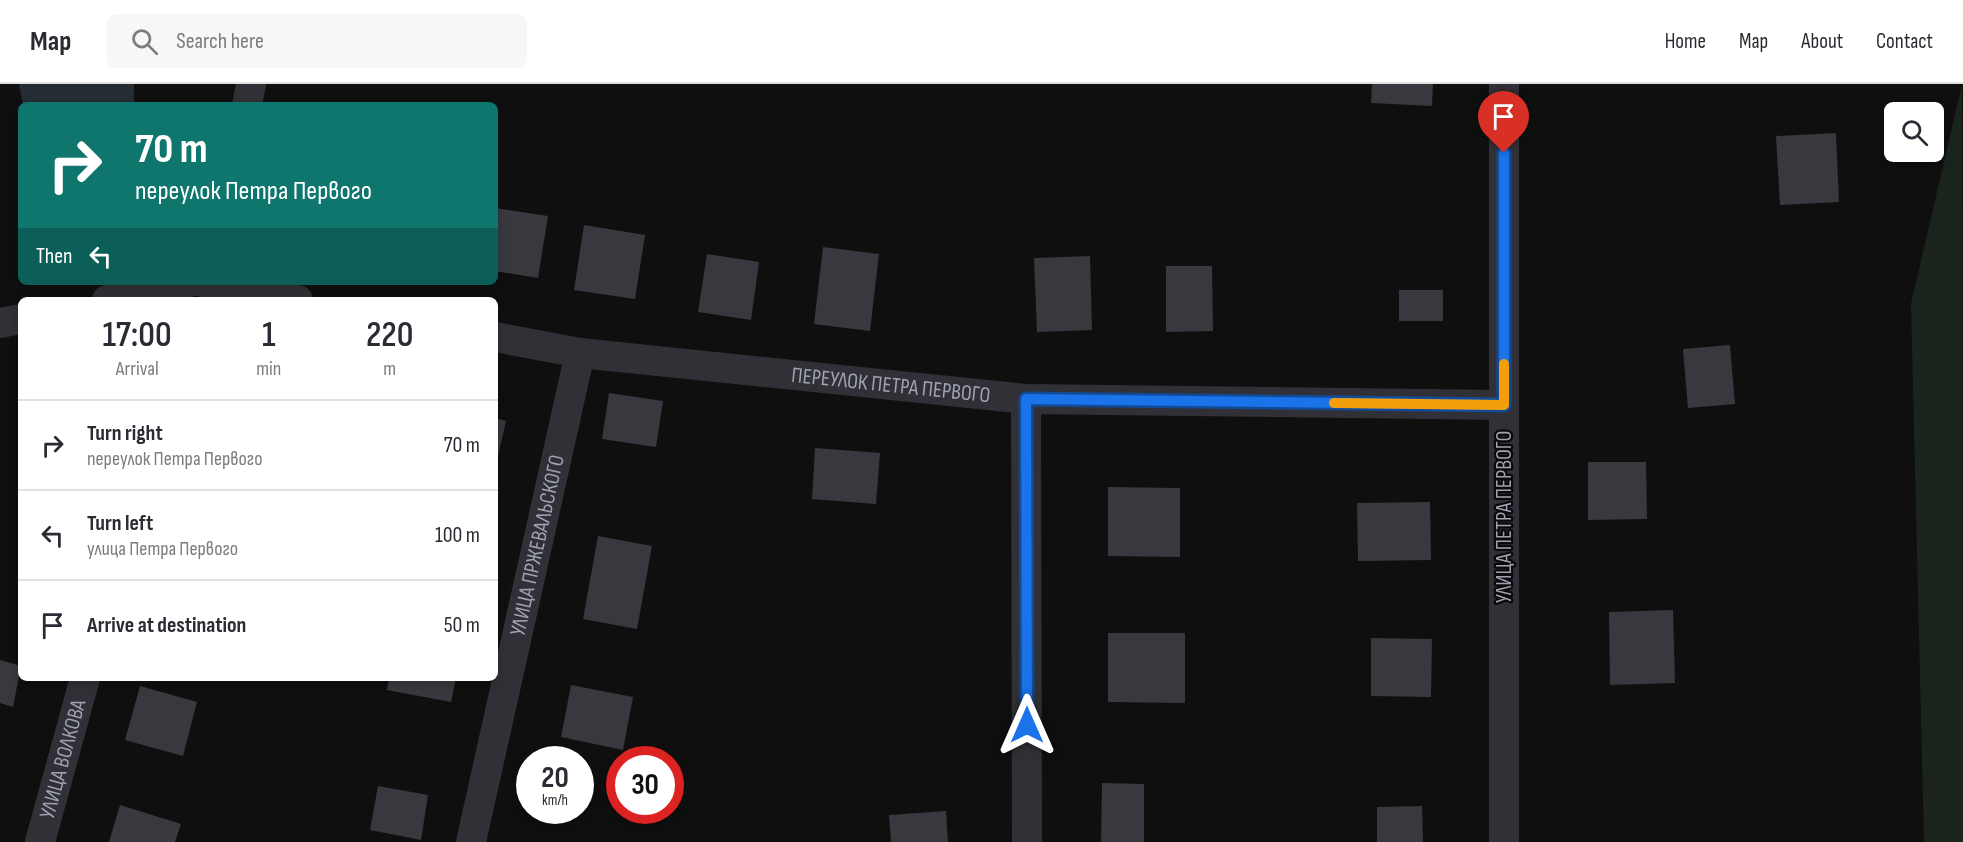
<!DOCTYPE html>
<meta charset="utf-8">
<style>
:root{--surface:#fff;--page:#f7f7f7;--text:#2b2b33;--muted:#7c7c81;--line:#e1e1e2}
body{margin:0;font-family:"Sofia Sans Condensed",sans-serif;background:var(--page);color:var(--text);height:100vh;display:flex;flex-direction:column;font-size:22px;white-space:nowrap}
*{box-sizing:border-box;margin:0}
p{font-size:20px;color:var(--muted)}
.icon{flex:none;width:33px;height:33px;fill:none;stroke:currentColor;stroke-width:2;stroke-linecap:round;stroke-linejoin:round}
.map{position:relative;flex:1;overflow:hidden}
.sheet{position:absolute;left:18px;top:213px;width:480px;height:384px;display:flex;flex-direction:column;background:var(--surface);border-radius:9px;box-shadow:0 3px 9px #0003}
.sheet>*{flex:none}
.top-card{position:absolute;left:18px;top:18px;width:480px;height:183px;border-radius:9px;box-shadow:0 3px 9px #0003;background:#0f766e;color:#fff;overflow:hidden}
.buttons{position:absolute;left:1884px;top:18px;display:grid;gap:12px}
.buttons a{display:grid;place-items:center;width:60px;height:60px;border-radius:9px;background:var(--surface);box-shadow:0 3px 9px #0003;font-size:30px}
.speed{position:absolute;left:516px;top:662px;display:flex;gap:12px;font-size:30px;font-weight:700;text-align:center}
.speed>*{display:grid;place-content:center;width:78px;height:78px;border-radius:50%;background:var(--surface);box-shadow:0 3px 9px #0003;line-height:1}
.speed small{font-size:15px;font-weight:400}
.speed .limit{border:9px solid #d22;background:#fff;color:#111}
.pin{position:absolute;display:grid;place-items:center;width:51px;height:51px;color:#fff;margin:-62px -26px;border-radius:50% 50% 50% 0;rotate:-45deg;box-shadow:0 0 6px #0007}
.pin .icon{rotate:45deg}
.me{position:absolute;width:66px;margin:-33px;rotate:0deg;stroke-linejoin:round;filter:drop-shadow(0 0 4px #0008)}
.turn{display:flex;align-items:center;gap:21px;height:126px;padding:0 18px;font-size:27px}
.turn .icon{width:78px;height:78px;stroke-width:2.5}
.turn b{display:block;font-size:42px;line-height:51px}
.then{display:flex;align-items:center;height:57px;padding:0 18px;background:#0003;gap:12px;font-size:22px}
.eta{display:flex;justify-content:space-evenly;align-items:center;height:102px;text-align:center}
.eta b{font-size:36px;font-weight:600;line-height:42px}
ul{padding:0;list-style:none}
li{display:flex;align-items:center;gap:18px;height:90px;padding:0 18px;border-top:2px solid var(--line)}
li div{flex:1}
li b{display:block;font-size:22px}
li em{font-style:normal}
header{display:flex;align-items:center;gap:36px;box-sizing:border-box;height:84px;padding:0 30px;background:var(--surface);border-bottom:2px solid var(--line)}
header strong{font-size:28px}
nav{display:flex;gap:33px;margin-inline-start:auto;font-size:21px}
.search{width:420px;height:54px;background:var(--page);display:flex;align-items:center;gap:15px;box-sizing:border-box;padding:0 21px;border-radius:9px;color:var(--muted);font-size:22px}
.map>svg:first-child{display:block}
.green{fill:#1b231d}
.water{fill:#252c34}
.building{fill:#38393e}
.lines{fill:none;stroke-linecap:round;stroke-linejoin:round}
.minor{stroke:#303036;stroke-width:30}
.route-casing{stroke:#114b97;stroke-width:15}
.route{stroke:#1a73e8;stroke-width:10}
.slow{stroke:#f59e0b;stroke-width:10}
.labels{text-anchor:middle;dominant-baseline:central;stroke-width:4.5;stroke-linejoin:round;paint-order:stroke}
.street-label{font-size:22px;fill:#9fa2b2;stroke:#0a0a0b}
</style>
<header>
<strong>Map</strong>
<div class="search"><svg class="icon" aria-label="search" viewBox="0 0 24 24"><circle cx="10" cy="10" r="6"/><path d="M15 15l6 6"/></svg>Search here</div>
<nav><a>Home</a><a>Map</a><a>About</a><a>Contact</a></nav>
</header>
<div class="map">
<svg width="1963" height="758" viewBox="0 0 1963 758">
<rect width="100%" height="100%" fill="#0f0f10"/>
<path class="green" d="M1962,0L1963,758H1924L1911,220Z"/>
<path class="water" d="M19,0H134V19L133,21H23Z"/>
<path class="building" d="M1372,0H1433L1432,22L1371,19Z
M1836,49L1839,118L1780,121L1776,52Z
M495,124L548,132L538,194L495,187Z
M584,141L645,151L635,215L574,206Z
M823,163L879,170L870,247L814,240Z
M707,170L759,178L751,236L698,228Z
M1090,172L1092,246L1037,248L1034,174Z
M1166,182H1212L1213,247L1166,248Z
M1399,206H1443V237H1399Z
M1730,261L1735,320L1688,324L1683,265Z
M609,309L663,317L656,363L602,355Z
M495,334L506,337L496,381H495Z
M815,364L880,369L876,420L812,415Z
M1588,378H1646L1647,435L1588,436Z
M1108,403L1180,404V473L1108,472Z
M1430,418L1431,476L1358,477L1357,419Z
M598,452L652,462L637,545L583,535Z
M1673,526L1675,599L1610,601L1609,528Z
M1108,549H1185V619L1108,618Z
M1371,554L1432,555L1431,613L1371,612Z
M0,576L21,582L13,623L0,619Z
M389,594H456L451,618L387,606Z
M571,601L633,613L623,666L561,653Z
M140,602L197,618L183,672L125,656Z
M1102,699L1144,700V758H1101Z
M378,702L428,711L421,756L370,746Z
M120,721L181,740L175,758H109Z
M1422,722L1423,758H1377V723Z
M946,727L948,758H891L889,731Z"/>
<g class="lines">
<g class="minor">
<path d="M1504,0V758"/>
<path d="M247,21L251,0"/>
<path d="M202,198L298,216"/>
<path d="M107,216L189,198"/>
<path d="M0,239L21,235"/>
<path id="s1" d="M495,253L580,269L1026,315L1504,321"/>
<path d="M1026,315L1027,758"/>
<path id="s2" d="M40,758L85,594"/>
<path id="s3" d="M471,758L580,269"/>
</g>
</g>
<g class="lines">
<defs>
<path id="route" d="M1027,641L1026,315L1504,321V69"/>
</defs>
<use href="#route" class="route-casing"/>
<use href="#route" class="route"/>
<path class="slow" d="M1334,319L1504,321V280"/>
</g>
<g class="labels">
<g class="street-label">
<text stroke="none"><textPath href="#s1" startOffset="399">ПЕРЕУЛОК ПЕТРА ПЕРВОГО</textPath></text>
<text transform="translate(1504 433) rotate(-90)">УЛИЦА ПЕТРА ПЕРВОГО</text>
<text stroke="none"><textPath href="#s3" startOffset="304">УЛИЦА ПРЖЕВАЛЬСКОГО</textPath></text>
<text stroke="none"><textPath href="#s2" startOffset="86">УЛИЦА ВОЛКОВА</textPath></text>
</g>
</g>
</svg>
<div class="buttons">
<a><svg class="icon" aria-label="search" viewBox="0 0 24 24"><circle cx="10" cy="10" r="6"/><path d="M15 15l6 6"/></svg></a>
</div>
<div class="speed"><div>20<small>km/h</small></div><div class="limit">30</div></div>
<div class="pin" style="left:1504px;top:69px;background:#d93025"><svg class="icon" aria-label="arrive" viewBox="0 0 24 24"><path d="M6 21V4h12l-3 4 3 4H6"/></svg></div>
<svg class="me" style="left:1027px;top:641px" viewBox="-20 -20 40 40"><path d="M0-17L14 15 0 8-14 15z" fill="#1a73e8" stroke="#fff" stroke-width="4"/></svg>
<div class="top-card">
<div class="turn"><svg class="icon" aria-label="right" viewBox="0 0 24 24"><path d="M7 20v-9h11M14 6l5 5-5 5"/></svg><div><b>70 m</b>переулок Петра Первого</div></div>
<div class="then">Then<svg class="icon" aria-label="left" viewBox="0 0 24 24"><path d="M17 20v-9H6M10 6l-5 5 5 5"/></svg></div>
</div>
<section class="sheet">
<div class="eta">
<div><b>17:00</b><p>Arrival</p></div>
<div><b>1</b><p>min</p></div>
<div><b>220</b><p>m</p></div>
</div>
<ul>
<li><svg class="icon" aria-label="right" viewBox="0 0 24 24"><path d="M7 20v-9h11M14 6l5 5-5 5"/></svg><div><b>Turn right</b><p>переулок Петра Первого</p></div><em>70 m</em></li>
<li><svg class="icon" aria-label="left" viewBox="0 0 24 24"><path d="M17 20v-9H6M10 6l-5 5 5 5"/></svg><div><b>Turn left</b><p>улица Петра Первого</p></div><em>100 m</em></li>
<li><svg class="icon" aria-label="arrive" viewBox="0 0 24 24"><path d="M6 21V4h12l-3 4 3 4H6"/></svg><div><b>Arrive at destination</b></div><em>50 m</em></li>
</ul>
</section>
</div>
